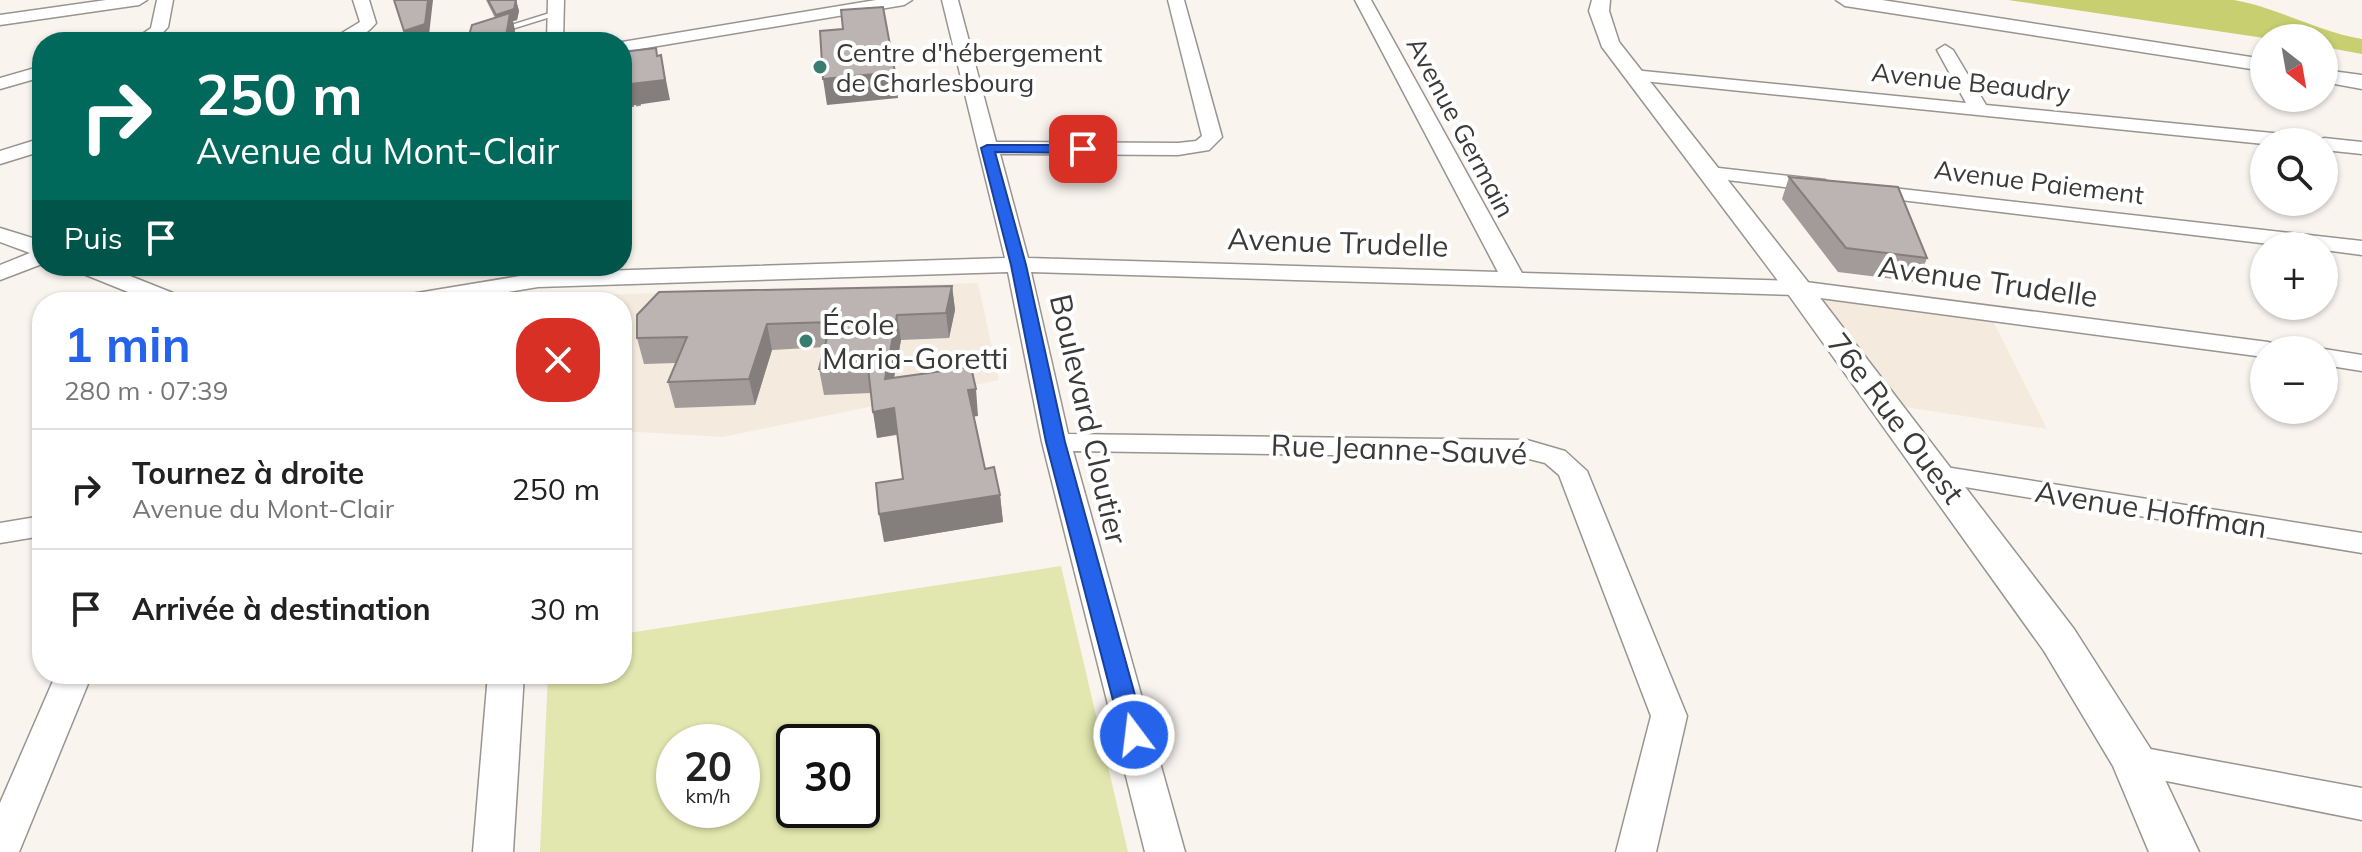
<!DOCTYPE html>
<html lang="fr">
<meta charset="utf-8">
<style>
:root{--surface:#fff;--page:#f6f6f6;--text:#222;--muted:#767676;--line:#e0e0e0;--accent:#2563eb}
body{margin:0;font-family:Mulish,sans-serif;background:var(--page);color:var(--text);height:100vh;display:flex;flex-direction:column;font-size:30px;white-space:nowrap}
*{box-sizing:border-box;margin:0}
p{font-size:26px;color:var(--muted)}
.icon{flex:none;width:44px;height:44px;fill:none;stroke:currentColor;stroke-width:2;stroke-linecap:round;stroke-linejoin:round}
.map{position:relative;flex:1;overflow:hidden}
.side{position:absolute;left:32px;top:292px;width:600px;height:392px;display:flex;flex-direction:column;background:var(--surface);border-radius:32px;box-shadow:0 2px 6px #0004}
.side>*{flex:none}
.hud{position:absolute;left:32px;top:32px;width:600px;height:244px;border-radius:32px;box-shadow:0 2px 6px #0004;background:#00695c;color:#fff;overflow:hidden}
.needle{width:52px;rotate:149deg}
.fabs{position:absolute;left:2250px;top:24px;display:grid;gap:16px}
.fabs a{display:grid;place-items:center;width:88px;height:88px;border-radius:50%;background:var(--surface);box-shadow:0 2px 6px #0004;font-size:40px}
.speed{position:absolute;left:656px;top:724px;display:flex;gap:16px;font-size:40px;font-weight:700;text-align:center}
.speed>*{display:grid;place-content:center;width:104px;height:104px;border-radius:50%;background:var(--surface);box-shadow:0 2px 6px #0004;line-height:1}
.speed small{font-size:20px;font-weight:400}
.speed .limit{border:4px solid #111;border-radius:12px;background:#fff;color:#111}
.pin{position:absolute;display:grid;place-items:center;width:68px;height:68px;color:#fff;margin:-34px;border-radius:16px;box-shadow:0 4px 12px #0006}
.me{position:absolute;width:88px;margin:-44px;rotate:345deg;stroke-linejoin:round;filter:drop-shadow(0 0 6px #0008)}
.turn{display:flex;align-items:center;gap:28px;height:168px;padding:0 32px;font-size:36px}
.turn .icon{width:104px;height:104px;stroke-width:2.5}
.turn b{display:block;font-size:56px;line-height:68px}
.then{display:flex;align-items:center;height:76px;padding:0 32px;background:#0003;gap:16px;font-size:30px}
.round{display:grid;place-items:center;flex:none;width:84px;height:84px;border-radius:32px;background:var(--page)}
.summary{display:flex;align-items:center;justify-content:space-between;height:136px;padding:0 32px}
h1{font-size:48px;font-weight:700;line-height:60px;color:var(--accent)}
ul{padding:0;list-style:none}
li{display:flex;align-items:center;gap:24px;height:120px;padding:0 32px;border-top:2px solid var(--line)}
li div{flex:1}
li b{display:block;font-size:30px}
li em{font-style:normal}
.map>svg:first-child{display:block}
.built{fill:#f4eade}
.green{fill:#e1e7ae;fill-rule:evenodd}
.forest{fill:#c8cf70}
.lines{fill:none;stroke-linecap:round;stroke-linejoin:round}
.service-casing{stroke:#99948f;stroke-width:3}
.minor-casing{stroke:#99948f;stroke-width:3}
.tertiary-casing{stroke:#99948f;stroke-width:3}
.path{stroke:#93908c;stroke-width:3;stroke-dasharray:5 2;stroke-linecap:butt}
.service{fill:#fff;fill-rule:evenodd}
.minor{fill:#fff;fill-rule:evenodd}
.tertiary{fill:#fff;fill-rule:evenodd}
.wall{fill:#a29b99}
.shaded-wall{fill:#847e7d}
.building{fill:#bcb4b2;stroke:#847e7d;stroke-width:2}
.route{fill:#2563eb;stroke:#184099;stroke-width:2}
.poi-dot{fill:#397d70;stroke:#fff;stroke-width:3}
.labels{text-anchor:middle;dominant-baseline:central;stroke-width:8;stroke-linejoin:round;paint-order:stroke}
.far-poi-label{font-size:26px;fill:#3c3a38;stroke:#fff;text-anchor:start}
.far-street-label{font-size:26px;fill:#3c3a38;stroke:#fff}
.street-label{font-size:30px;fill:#3c3a38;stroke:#fff}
.poi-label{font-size:30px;fill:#3c3a38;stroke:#fff;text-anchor:start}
</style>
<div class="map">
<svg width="2362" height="852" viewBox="0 0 2362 852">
<rect width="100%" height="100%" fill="#faf4ef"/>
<path class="built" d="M978,283L999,380L723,437L622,431V302H568V296Z
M1798,288L1989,313L2047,429L1886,404Z"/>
<path class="green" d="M1061,566L1128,852H540L548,674H622V634ZM742,742V810H674V742ZM862,742V810H794V742Z"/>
<path class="forest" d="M2008,0H2234C2279,8 2316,31 2362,39V54L2324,47V38H2264Z"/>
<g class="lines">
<defs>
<path id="service" d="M553,12L560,14L470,42H457Z"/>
<path id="minor" d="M106,0H147L139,5L0,25V15Z
M157,0H173L168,27L154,42H131L151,28Z
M353,0H369L376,23C362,40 348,42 327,42L360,22Z
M548,0H564L563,42H547Z
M876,0H912L904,5L622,52V42Z
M942,0H958L996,142L1178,143L1196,141L1202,136L1168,0H1184L1222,137L1209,150L1178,155L1000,154L1028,258L1498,272L1355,0H1371L1522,273L1798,281L2268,342L2277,345L2281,350H2264V357L1798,295L1031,272L1068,434L1527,440L1565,451L1587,471L1687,716L1656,852H1616L1651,716L1559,475L1545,463L1525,458L1073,451L1185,852H1145L1042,442L1008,272L538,287L449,302H393L396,297L405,295L538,273L1005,258Z
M1945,45L1953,50L1986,105L2304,136L2314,142L2264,144L1633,80L1624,75L1633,70L1966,103L1937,50Z
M42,66V77L0,89V78Z
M42,138V151L0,164V151Z
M2324,138L2362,142V154L2324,150V142H2316Z
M1710,167L1825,180L1835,186L1825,192L1703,177L1700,173Z
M1866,185L2362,241V255L2324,250V246H2286L1859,195L1855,191Z
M0,228L42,241V264L0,280V265L30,253L0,242Z
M72,266H105L183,297L186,302H153L76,271Z
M2324,349L2362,355V371L2324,365V350H2321Z
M1939,466L2362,533V553L1929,481L1924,475L1929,469Z
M42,516V536L0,543V523Z
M56,674H92L19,852H0V803Z
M488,674H524L513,852H473Z
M2134,746L2362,788V820L2121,772L2115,761L2121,750Z"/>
<path id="tertiary" d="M1592,0H1610L1609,11L1619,42L1808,282L2074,629L2150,748L2199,852H2149L2113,766L2044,651L1788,294L1602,47L1589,11Z
M1836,0H1882L2264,59V71L1845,6Z
M2324,70L2362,75V89L2324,82Z"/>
</defs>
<use href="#service" class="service-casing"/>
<use href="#minor" class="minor-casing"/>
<use href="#tertiary" class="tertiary-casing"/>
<path class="path" d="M622,107L643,104"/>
<use href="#service" class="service"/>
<use href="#minor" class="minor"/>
<use href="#tertiary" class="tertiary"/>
</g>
<path class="wall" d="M486,0H516L519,11L517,20L513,21L515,31L495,18Z
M1789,177L1927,258L1918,282L1838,272L1782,199Z
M952,286L955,310L949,338L901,340L894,377L978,416H974L985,469L1000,495L1003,522L884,542L903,479L897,435L877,438L871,393L824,395L819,369L825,347L772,350L755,405L675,408L668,382L676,363L644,364L637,338Z"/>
<path class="shaded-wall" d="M428,0H433L429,35L408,42L404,31Z
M516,0L519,11L517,20L513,21L515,31L514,42H505L496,15Z
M661,55L670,100L622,107V85Z
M895,72L898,98L827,105L823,79Z
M952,286L955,310L949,338L946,313Z
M897,315L901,340L889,405L885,379Z
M767,324L772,350L755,405L749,379Z
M976,389L978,416L971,417L968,390Z
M894,408L898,434L877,438L873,412Z
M1000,495L1003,522L884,542L879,514Z"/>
<path class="building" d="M394,0H428L425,24L404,31Z
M488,0H516L514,9L496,15Z
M883,7L895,72L823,79L820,31L843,29L841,10Z
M510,13L505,42H467L472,25Z
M656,48L657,56L661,55L665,80L622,85V52Z
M1789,177L1898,187L1927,258L1846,248Z
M952,286L946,313L897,315L885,379L971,367L976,389L968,390L985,469L994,467L1000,495L879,514L876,483L903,479L894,408L873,412L868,367L819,369L831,322L767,324L749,379L668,382L687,337L637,338V315L659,292Z"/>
<path class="route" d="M987,145H1083L1089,149L1083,153L995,152L1026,265L1065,442L1146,735L1143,742L1134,744L1125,742L1122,735L1046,442L1011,265L981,148Z"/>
<g class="poi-dot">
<circle cx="820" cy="67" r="8"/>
<circle cx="806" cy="341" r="8"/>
</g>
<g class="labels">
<g class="far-poi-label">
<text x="836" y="52">Centre d'hébergement<tspan x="836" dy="30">de Charlesbourg</tspan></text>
</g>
<g class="far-street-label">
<text transform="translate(1971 82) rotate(6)">Avenue Beaudry</text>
<text transform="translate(1461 127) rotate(62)">Avenue Germain</text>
<text transform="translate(2039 182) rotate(7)">Avenue Paiement</text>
</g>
<g class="street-label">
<text transform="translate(1338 242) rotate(2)">Avenue Trudelle</text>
<text transform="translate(1988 281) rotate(8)">Avenue Trudelle</text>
<text transform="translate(1896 418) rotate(53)">76e Rue Ouest</text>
<text transform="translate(1089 419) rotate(77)">Boulevard Cloutier</text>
<text transform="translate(1399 449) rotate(2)">Rue Jeanne-Sauvé</text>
<text transform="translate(2151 509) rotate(9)">Avenue Hoffman</text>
</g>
<g class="poi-label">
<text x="822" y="324">École<tspan x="822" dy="34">Maria-Goretti</tspan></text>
</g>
</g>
</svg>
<div class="fabs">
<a><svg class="needle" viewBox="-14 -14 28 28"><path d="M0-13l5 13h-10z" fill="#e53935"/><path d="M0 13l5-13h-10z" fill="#767676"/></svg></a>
<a><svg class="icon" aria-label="search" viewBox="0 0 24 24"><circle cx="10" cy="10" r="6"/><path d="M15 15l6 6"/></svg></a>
<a>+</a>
<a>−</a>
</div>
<div class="speed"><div>20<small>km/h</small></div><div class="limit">30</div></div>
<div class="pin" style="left:1083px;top:149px;background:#d93025"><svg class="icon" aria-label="arrive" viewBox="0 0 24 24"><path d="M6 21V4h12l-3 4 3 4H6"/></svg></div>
<svg class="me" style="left:1134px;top:735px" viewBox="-20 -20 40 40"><circle r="17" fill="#2563eb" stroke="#fff" stroke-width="3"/><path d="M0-11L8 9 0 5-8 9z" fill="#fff"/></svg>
<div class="hud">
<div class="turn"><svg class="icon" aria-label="right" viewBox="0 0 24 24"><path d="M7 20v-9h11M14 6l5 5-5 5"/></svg><div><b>250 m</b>Avenue du Mont-Clair</div></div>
<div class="then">Puis<svg class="icon" aria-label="arrive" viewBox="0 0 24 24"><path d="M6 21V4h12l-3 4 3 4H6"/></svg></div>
</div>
<section class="side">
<div class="summary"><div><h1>1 min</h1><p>280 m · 07:39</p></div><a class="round" style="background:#d93025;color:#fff"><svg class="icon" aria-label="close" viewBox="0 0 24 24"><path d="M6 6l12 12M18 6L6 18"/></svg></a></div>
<ul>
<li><svg class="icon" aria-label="right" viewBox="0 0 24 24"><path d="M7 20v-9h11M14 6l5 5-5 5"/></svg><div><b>Tournez à droite</b><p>Avenue du Mont-Clair</p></div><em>250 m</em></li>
<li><svg class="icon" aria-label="arrive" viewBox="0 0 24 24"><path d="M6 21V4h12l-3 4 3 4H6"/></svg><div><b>Arrivée à destination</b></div><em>30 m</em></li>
</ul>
</section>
</div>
